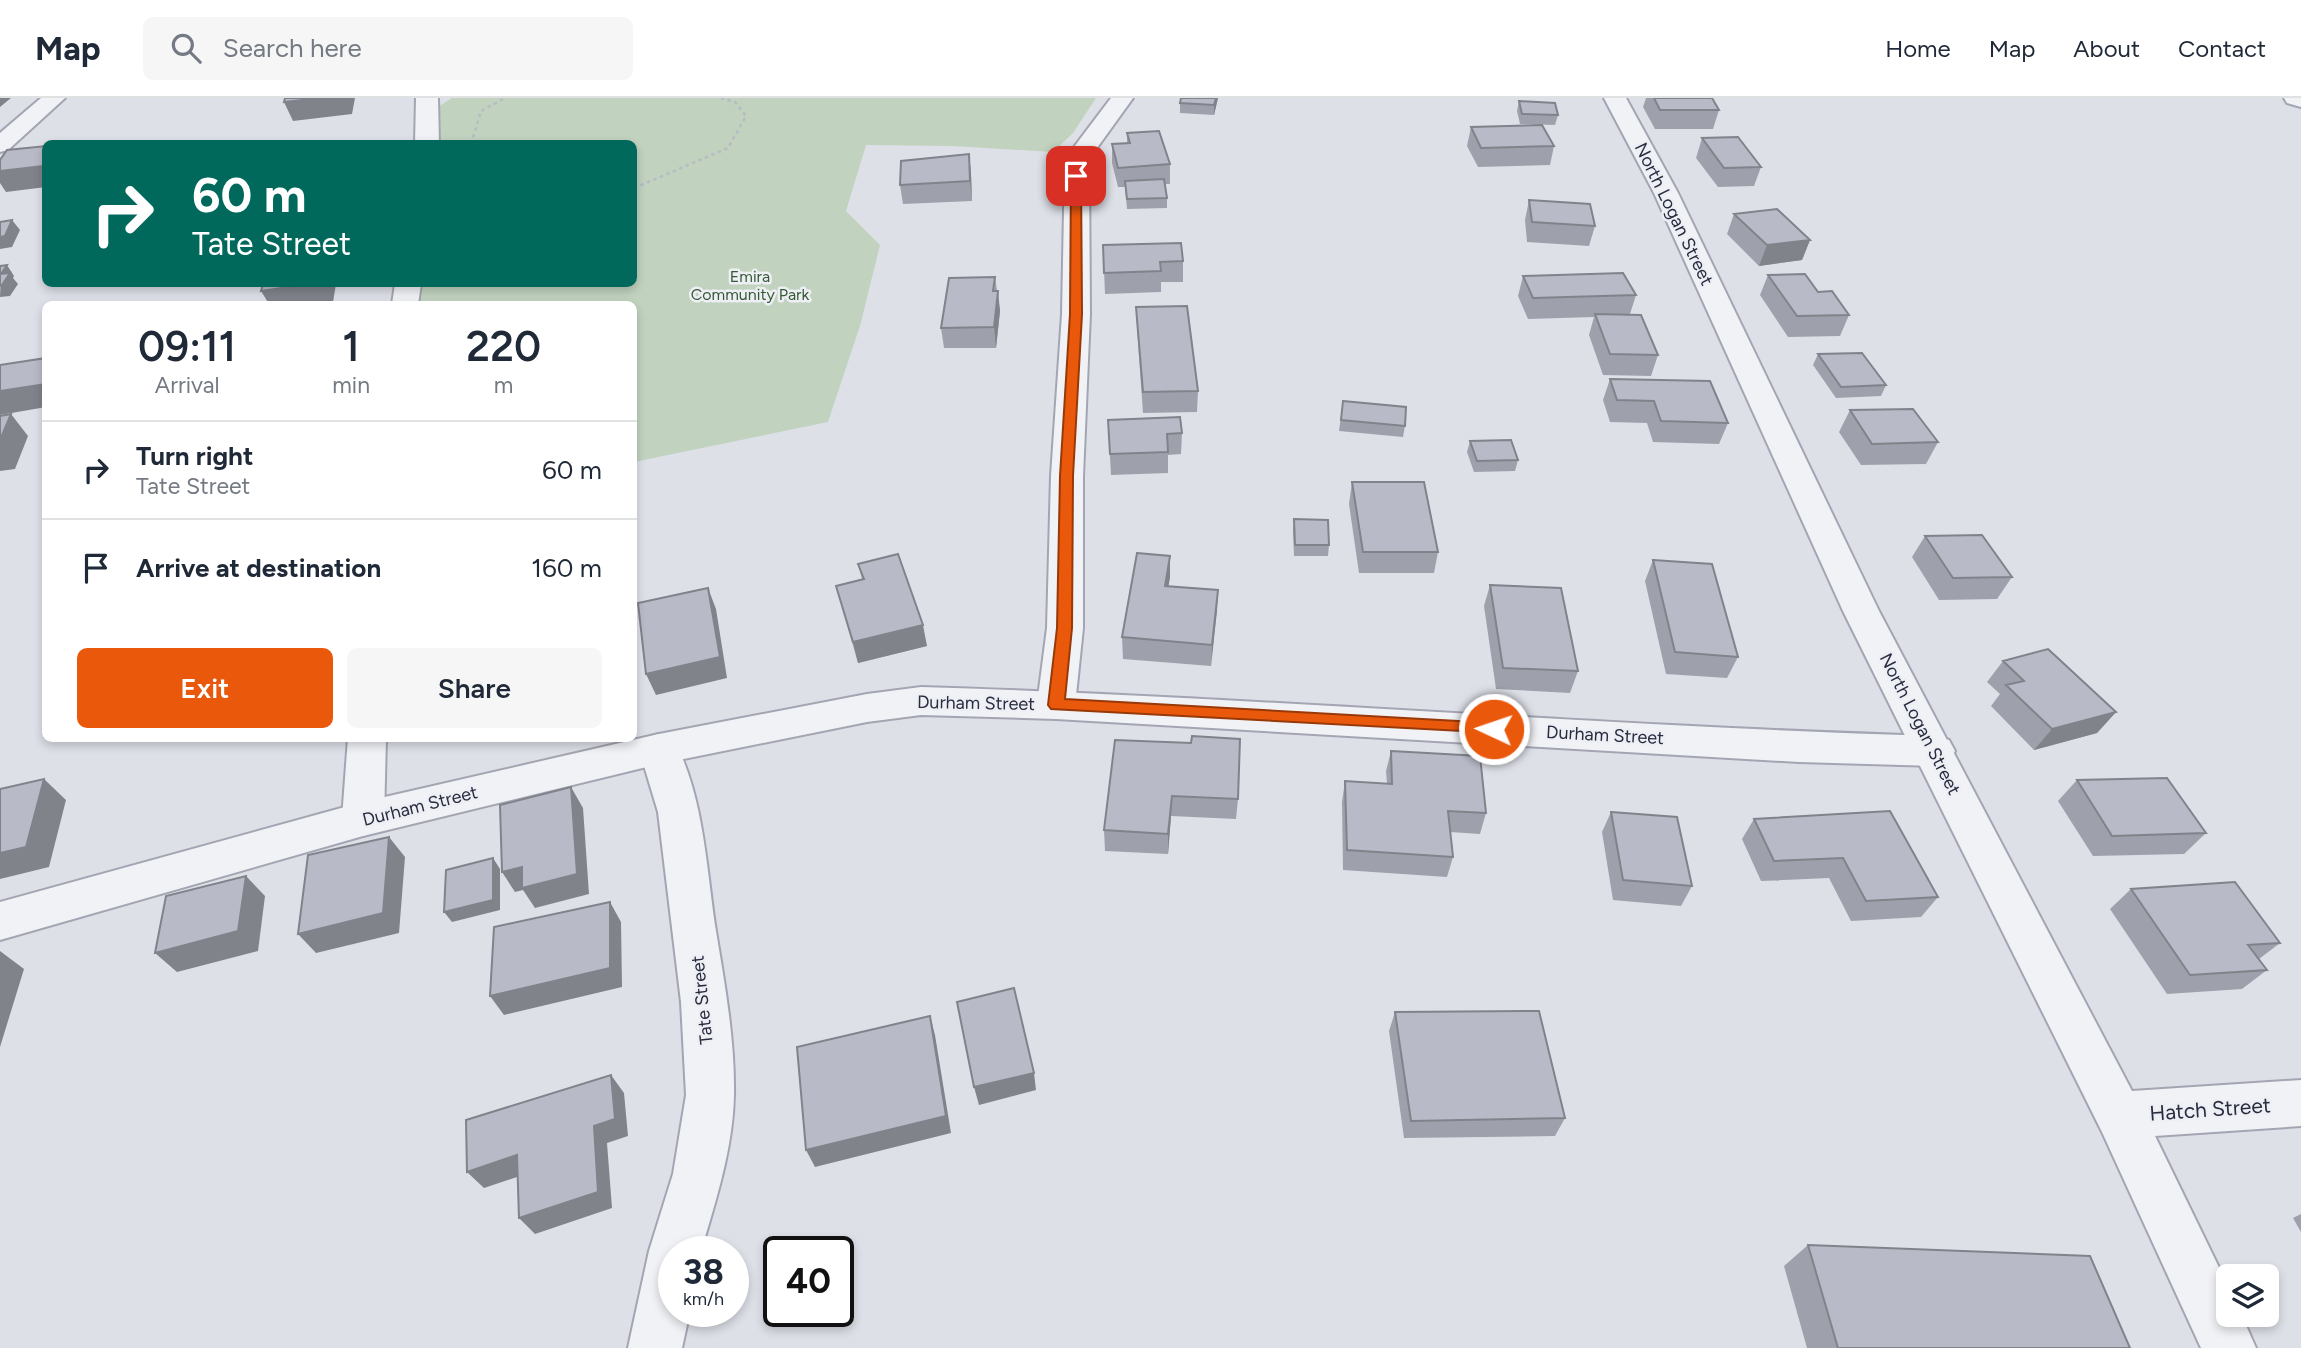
<!DOCTYPE html>
<style>
:root{--surface:#fff;--page:#f6f6f7;--text:#1f2937;--muted:#747a83;--line:#e0e1e3;--accent:#ea580c}
body{margin:0;font-family:Figtree,sans-serif;background:var(--page);color:var(--text);height:100vh;display:flex;flex-direction:column;font-size:26px;white-space:nowrap}
*{box-sizing:border-box;margin:0}
p{font-size:23px;color:var(--muted)}
.icon{flex:none;width:38px;height:38px;fill:none;stroke:currentColor;stroke-width:2;stroke-linecap:round;stroke-linejoin:round}
.map{position:relative;flex:1;overflow:hidden}
.side{position:absolute;left:42px;top:203px;width:595px;height:441px;display:flex;flex-direction:column;background:var(--surface);border-radius:10px;box-shadow:0 4px 10px #0003}
.side>*{flex:none}
.top-card{position:absolute;left:42px;top:42px;width:595px;height:147px;border-radius:10px;box-shadow:0 4px 10px #0003;background:#00695c;color:#fff;overflow:hidden}
.buttons{position:absolute;left:2216px;top:1166px;display:grid;gap:14px}
.buttons a{display:grid;place-items:center;width:63px;height:63px;border-radius:10px;background:var(--surface);box-shadow:0 4px 10px #0003;font-size:35px}
.speed{position:absolute;left:658px;top:1138px;display:flex;gap:14px;font-size:35px;font-weight:700;text-align:center}
.speed>*{display:grid;place-content:center;width:91px;height:91px;border-radius:50%;background:var(--surface);box-shadow:0 4px 10px #0003;line-height:1}
.speed small{font-size:18px;font-weight:400}
.speed .limit{border:4px solid #111;border-radius:10px;background:#fff;color:#111}
.pin{position:absolute;display:grid;place-items:center;width:60px;height:60px;color:#fff;margin:-30px;border-radius:14px;box-shadow:0 4px 10px #0006}
.me{position:absolute;width:77px;margin:-38px;rotate:273deg;stroke-linejoin:round;filter:drop-shadow(0 0 5px #0008)}
.turn{display:flex;align-items:center;gap:24px;height:147px;padding:0 35px;font-size:32px}
.turn .icon{width:91px;height:91px;stroke-width:2.5}
.turn b{display:block;font-size:49px;line-height:60px}
.eta{display:flex;justify-content:space-evenly;align-items:center;height:119px;text-align:center}
.eta b{font-size:42px;font-weight:600;line-height:49px}
.action{display:flex;gap:14px;margin-top:auto;padding:14px 35px}
.action a{flex:1;height:80px;border-radius:10px;background:var(--accent);color:#fff;font-size:28px;font-weight:600;line-height:80px;text-align:center}
.action a+a{background:var(--page);color:var(--text)}
ul{padding:0;list-style:none}
li{display:flex;align-items:center;gap:21px;height:98px;padding:0 35px;border-top:2px solid var(--line)}
li div{flex:1}
li b{display:block;font-size:26px}
li em{font-style:normal}
header{display:flex;align-items:center;gap:42px;box-sizing:border-box;height:98px;padding:0 35px;background:var(--surface);border-bottom:2px solid var(--line)}
header strong{font-size:33px}
nav{display:flex;gap:38px;margin-inline-start:auto;font-size:24px}
.search{width:490px;height:63px;background:var(--page);display:flex;align-items:center;gap:18px;box-sizing:border-box;padding:0 24px;border-radius:10px;color:var(--muted);font-size:26px}
.map>svg:first-child{display:block}
.green{fill:#c1d2bf}
.lines{fill:none;stroke-linecap:round;stroke-linejoin:round}
.minor-casing{stroke:#a3a6b2;stroke-width:4}
.tertiary-casing{stroke:#a3a6b2;stroke-width:4}
.path{stroke:#b8bbc3;stroke-width:2.5;stroke-dasharray:3.5 3.5;stroke-linecap:butt}
.minor{fill:#f1f2f6;fill-rule:evenodd}
.tertiary{fill:#f1f2f6;fill-rule:evenodd}
.wall{fill:#9ea1ab}
.shaded-wall{fill:#81838b}
.building{fill:#b8bbc7;stroke:#81838b;stroke-width:2}
.route{fill:#ea580c;stroke:#983908;stroke-width:2}
.labels{text-anchor:middle;dominant-baseline:central;stroke-width:5;stroke-linejoin:round;paint-order:stroke}
.far-park-label{font-size:16px;fill:#355a35;stroke:#eeeff5}
.street-label{font-size:18px;fill:#272c3f;stroke:#eeeff5}
.near-street-label{font-size:21px;fill:#272c3f;stroke:#eeeff5}
</style>
<header>
<strong>Map</strong>
<div class="search"><svg class="icon" aria-label="search" viewBox="0 0 24 24"><circle cx="10" cy="10" r="6"/><path d="M15 15l6 6"/></svg>Search here</div>
<nav><a>Home</a><a>Map</a><a>About</a><a>Contact</a></nav>
</header>
<div class="map">
<svg width="2301" height="1250" viewBox="0 0 2301 1250">
<rect width="100%" height="100%" fill="#dee0e8"/>
<path class="green" d="M452,0H1096L1073,35L1053,54L953,48L866,47L846,113L880,147L860,228L828,324L634,364V206H415L417,186H634V46L438,45V9Z"/>
<g class="lines">
<defs>
<path id="minor" d="M416,0H438L439,46H415Z
M1111,0H1133L1089,61L1090,216L1083,378V530L1075,607L1069,617L1056,621L1043,617L1037,607L1047,530L1051,378L1062,216L1065,61Z
M1604,0H1626L1678,95L1879,513L2132,993L2301,982V1028L2155,1038L2228,1188V1216H2241L2256,1250H2201L2102,1034L1843,513L1654,95Z
M395,186H421L418,206H392Z
M659,636L673,640C703,696 706,765 715,827C724,882 735,940 734,997C733,1050 716,1102 701,1153H674V1213H690L682,1250H628L649,1153L673,1076L686,997L681,904L658,714L639,651L645,640Z
M348,640H386L384,721L378,733L363,738L348,733L342,721Z"/>
<path id="tertiary" d="M41,0H65L8,52L0,54V35Z
M2284,0H2301V9L2287,5Z
M921,589C1259,599 1597,628 1935,638L1949,642L1955,653L1949,664L1935,668L1799,664L1056,621L921,617L867,624L659,666L363,738L0,842V804L363,704L659,636L867,596Z"/>
</defs>
<use href="#minor" class="minor-casing"/>
<use href="#tertiary" class="tertiary-casing"/>
<path class="path" d="M471,46L481,13L505,0
M634,90L728,50L746,18L735,4L721,0"/>
<use href="#minor" class="minor"/>
<use href="#tertiary" class="tertiary"/>
</g>
<path class="wall" d="M1218,0L1214,17L1180,15V5Z
M1646,0H1712L1719,12L1713,31H1655L1643,9Z
M1519,3L1558,17L1555,27L1520,26L1517,13Z
M1471,29L1554,48L1550,67L1478,69L1467,48Z
M1127,35L1170,66V86H1165L1167,100V110L1127,111L1125,89H1118L1112,65V46L1127,45Z
M1702,40L1761,69L1754,88L1718,89L1696,60Z
M969,56L971,76L972,103L903,106L900,87Z
M1529,102L1595,128L1589,148L1527,144L1525,122Z
M1734,116L1810,142L1802,162L1759,168L1727,136Z
M1103,147L1183,163V184H1161V194L1105,196Z
M1768,177L1818,194L1849,217L1840,238L1788,239L1760,197Z
M1523,178L1636,197L1630,216L1658,257L1651,278L1603,277L1589,237L1594,219L1528,221L1518,198Z
M995,179L1000,213L996,250H944L941,230Z
M1136,209L1198,293L1197,314L1143,315L1137,230Z
M1818,256L1886,287L1881,298L1836,300L1813,267Z
M1610,281L1728,325L1719,346L1653,344L1647,325L1610,324L1603,302Z
M1343,303L1405,328L1403,339L1339,333Z
M1850,312L1938,344L1926,366L1861,367L1839,334Z
M1108,322L1182,335L1181,356L1168,357V375L1111,377Z
M1470,343L1518,362L1515,373L1474,374L1467,354Z
M1352,384L1438,454L1434,475H1359L1349,406Z
M1294,421L1329,447L1328,458H1294L1293,432Z
M1925,438L2012,479L1997,501L1939,502L1912,459Z
M1653,462L1738,559L1727,580L1666,576L1645,483Z
M858,466L927,548L858,565L836,488L862,481Z
M1170,479L1168,488L1218,492L1211,568L1123,561L1122,539Z
M1490,487L1578,573L1570,595L1496,591L1484,508Z
M2003,563L2116,614L2097,635L2034,652L1991,608L2000,596L1987,584Z
M1191,645L1238,701L1236,721L1171,718L1168,756L1105,753L1104,732Z
M1391,653L1486,715L1480,736L1450,734L1453,759L1447,779L1343,772L1342,704L1345,683L1387,686L1386,673Z
M2077,682L2206,735L2184,756L2093,758L2058,703Z
M1611,714L1692,788L1681,808L1613,802L1602,734Z
M1754,721L1938,799L1921,819L1851,823L1829,780L1761,783L1742,741Z
M2131,791L2280,845L2259,861L2267,872L2242,891L2167,896L2110,811Z
M1395,914L1565,1020L1555,1038L1404,1040L1389,933Z
M2301,1116V1134L2293,1120Z
M1808,1147L2130,1250H1807L1784,1168Z"/>
<path class="shaded-wall" d="M0,0H11L0,9Z
M321,0H355L352,16L293,23L284,4Z
M1216,0H1218L1214,17V7Z
M969,56L971,76L972,103L970,83Z
M46,64V89L6,94L0,85V73Z
M12,122L20,132L12,149L0,151V139Z
M1810,142L1802,162L1759,168L1767,147Z
M7,167L14,178L13,180L18,186L10,198L0,199L1,176Z
M309,186H336L333,204L318,206H269L261,193Z
M998,193L1000,213L996,250L994,229Z
M46,286V309L0,317V293Z
M11,316L28,338L15,371L0,373V342Z
M1170,458V479L1165,509V488Z
M708,490L716,511L727,580L656,597L646,576Z
M1218,492L1217,513L1211,568L1212,547Z
M923,527L927,548L858,565L853,544Z
M2116,614L2097,635L2034,652L2052,631Z
M44,681L66,702L49,769L0,781V755Z
M571,689L583,710L589,796L535,810L523,792L515,794L502,774Z
M1172,698L1171,718L1168,756V736Z
M389,739L405,759L399,835L316,855L298,836Z
M493,760L500,771V812L452,824L444,814Z
M246,778L265,798L258,853L177,874L155,855Z
M610,804L621,824L622,889L504,917L490,898Z
M0,853L24,871L0,949Z
M930,918L935,937L951,1035L815,1069L806,1052Z
M1034,975L1036,992L979,1007L974,989Z
M611,977L624,995L628,1038L607,1045L612,1110L535,1136L519,1120L594,1028Z
M517,1057L532,1074L484,1090L467,1074Z"/>
<path class="building" d="M285,0H321L284,4Z
M1181,0H1216L1214,7L1180,5Z
M1654,0H1712L1719,12H1660Z
M1519,3L1555,5L1558,17L1522,16Z
M1542,27L1554,48L1481,50L1471,29Z
M1159,33L1170,66L1118,70L1112,46L1130,45L1127,35Z
M1738,39L1761,69L1724,70L1702,40Z
M46,48V64L43,68L0,73V62L7,52Z
M969,56L970,83L900,87L901,63Z
M1164,81L1167,100L1127,101L1125,83Z
M1529,102L1590,106L1595,128L1532,124Z
M1777,111L1810,142L1767,147L1734,116Z
M12,122L5,138L0,139V124Z
M1181,145L1183,163L1160,164L1161,173L1104,175L1103,147Z
M7,167L1,176L10,175L2,187L0,188V168Z
M1623,175L1636,197L1533,200L1523,178Z
M1805,176L1818,194L1832,193L1849,217L1797,218L1768,177Z
M995,179L993,193H998L994,229L941,230L949,180Z
M263,186H309L261,193Z
M1187,208L1198,293L1143,294L1136,209Z
M1595,216L1641,217L1658,257L1610,256Z
M1862,255L1886,287L1841,289L1818,256Z
M46,260V286L0,293V267Z
M1610,281L1710,283L1728,325L1661,323L1654,303L1617,302Z
M1343,303L1406,309L1405,328L1341,322Z
M1913,311L1938,344L1872,346L1850,312Z
M11,316L0,342V318Z
M1180,319L1182,335L1167,336L1168,354L1110,356L1108,322Z
M1511,342L1518,362L1477,363L1470,343Z
M1352,384H1424L1438,454H1363Z
M1294,421L1328,422L1329,447H1295Z
M1982,437L2012,479L1953,480L1925,438Z
M1137,455L1170,458L1165,488L1218,492L1212,547L1122,539Z
M898,456L923,527L853,544L836,488L864,481L858,466Z
M1653,462L1712,466L1738,559L1675,554Z
M1490,487L1561,490L1578,573L1503,570Z
M708,490L720,559L646,576L638,505Z
M2048,551L2116,614L2052,631L2006,587L2024,583L2003,563Z
M1192,638L1240,641L1238,701L1172,698L1168,736L1104,732L1115,642L1191,645Z
M1391,653L1480,658L1486,715L1448,713L1453,759L1347,752L1345,683L1392,686Z
M2167,680L2206,735L2112,738L2077,682Z
M44,681L26,749L0,755V691Z
M571,689L577,776L522,790V769L502,774L500,707Z
M1890,713L1938,799L1866,803L1843,760L1774,763L1754,721Z
M1611,714L1677,719L1692,788L1623,782Z
M389,739L383,815L298,836L308,757Z
M493,760V802L444,814L446,772Z
M246,778L238,833L155,855L166,798Z
M2235,784L2280,845L2248,847L2267,872L2190,877L2131,791Z
M610,804V870L490,898L494,829Z
M1014,890L1034,975L974,989L957,904Z
M1539,913L1565,1020L1411,1023L1395,914Z
M930,918L946,1018L806,1052L797,949Z
M611,977L615,1021L594,1028L598,1094L519,1120L517,1057L467,1074L466,1022Z
M1808,1147L2090,1158L2130,1250H1838Z"/>
<path class="route" d="M1076,75L1081,78L1082,216L1073,378L1072,530L1065,601L1494,625L1499,626L1502,631L1499,635L1051,611L1048,607L1057,530L1060,378L1070,216L1071,78Z"/>
<g class="labels">
<g class="far-park-label">
<text x="750" y="178">Emira<tspan x="750" dy="18">Community Park</tspan></text>
</g>
<g class="street-label">
<text transform="translate(1674 116) rotate(64)">North Logan Street</text>
<text transform="translate(976 605) rotate(1)">Durham Street</text>
<text transform="translate(1920 626) rotate(63)">North Logan Street</text>
<text transform="translate(1605 637) rotate(3)">Durham Street</text>
<text transform="translate(420 708) rotate(-14)">Durham Street</text>
<text transform="translate(702 902) rotate(-96)">Tate Street</text>
</g>
<g class="near-street-label">
<text transform="translate(2210 1011) rotate(-4)">Hatch Street</text>
</g>
</g>
</svg>
<div class="buttons">
<a><svg class="icon" aria-label="layers" viewBox="0 0 24 24"><path d="M12 4l9 5-9 5-9-5zM3 14l9 5 9-5"/></svg></a>
</div>
<div class="speed"><div>38<small>km/h</small></div><div class="limit">40</div></div>
<div class="pin" style="left:1076px;top:78px;background:#d93025"><svg class="icon" aria-label="arrive" viewBox="0 0 24 24"><path d="M6 21V4h12l-3 4 3 4H6"/></svg></div>
<svg class="me" style="left:1494px;top:631px" viewBox="-20 -20 40 40"><circle r="17" fill="#ea580c" stroke="#fff" stroke-width="3"/><path d="M0-11L8 9 0 5-8 9z" fill="#fff"/></svg>
<div class="top-card">
<div class="turn"><svg class="icon" aria-label="right" viewBox="0 0 24 24"><path d="M7 20v-9h11M14 6l5 5-5 5"/></svg><div><b>60 m</b>Tate Street</div></div>
</div>
<section class="side">
<div class="eta">
<div><b>09:11</b><p>Arrival</p></div>
<div><b>1</b><p>min</p></div>
<div><b>220</b><p>m</p></div>
</div>
<ul>
<li><svg class="icon" aria-label="right" viewBox="0 0 24 24"><path d="M7 20v-9h11M14 6l5 5-5 5"/></svg><div><b>Turn right</b><p>Tate Street</p></div><em>60 m</em></li>
<li><svg class="icon" aria-label="arrive" viewBox="0 0 24 24"><path d="M6 21V4h12l-3 4 3 4H6"/></svg><div><b>Arrive at destination</b></div><em>160 m</em></li>
</ul>
<div class="action"><a>Exit</a><a>Share</a></div>
</section>
</div>
